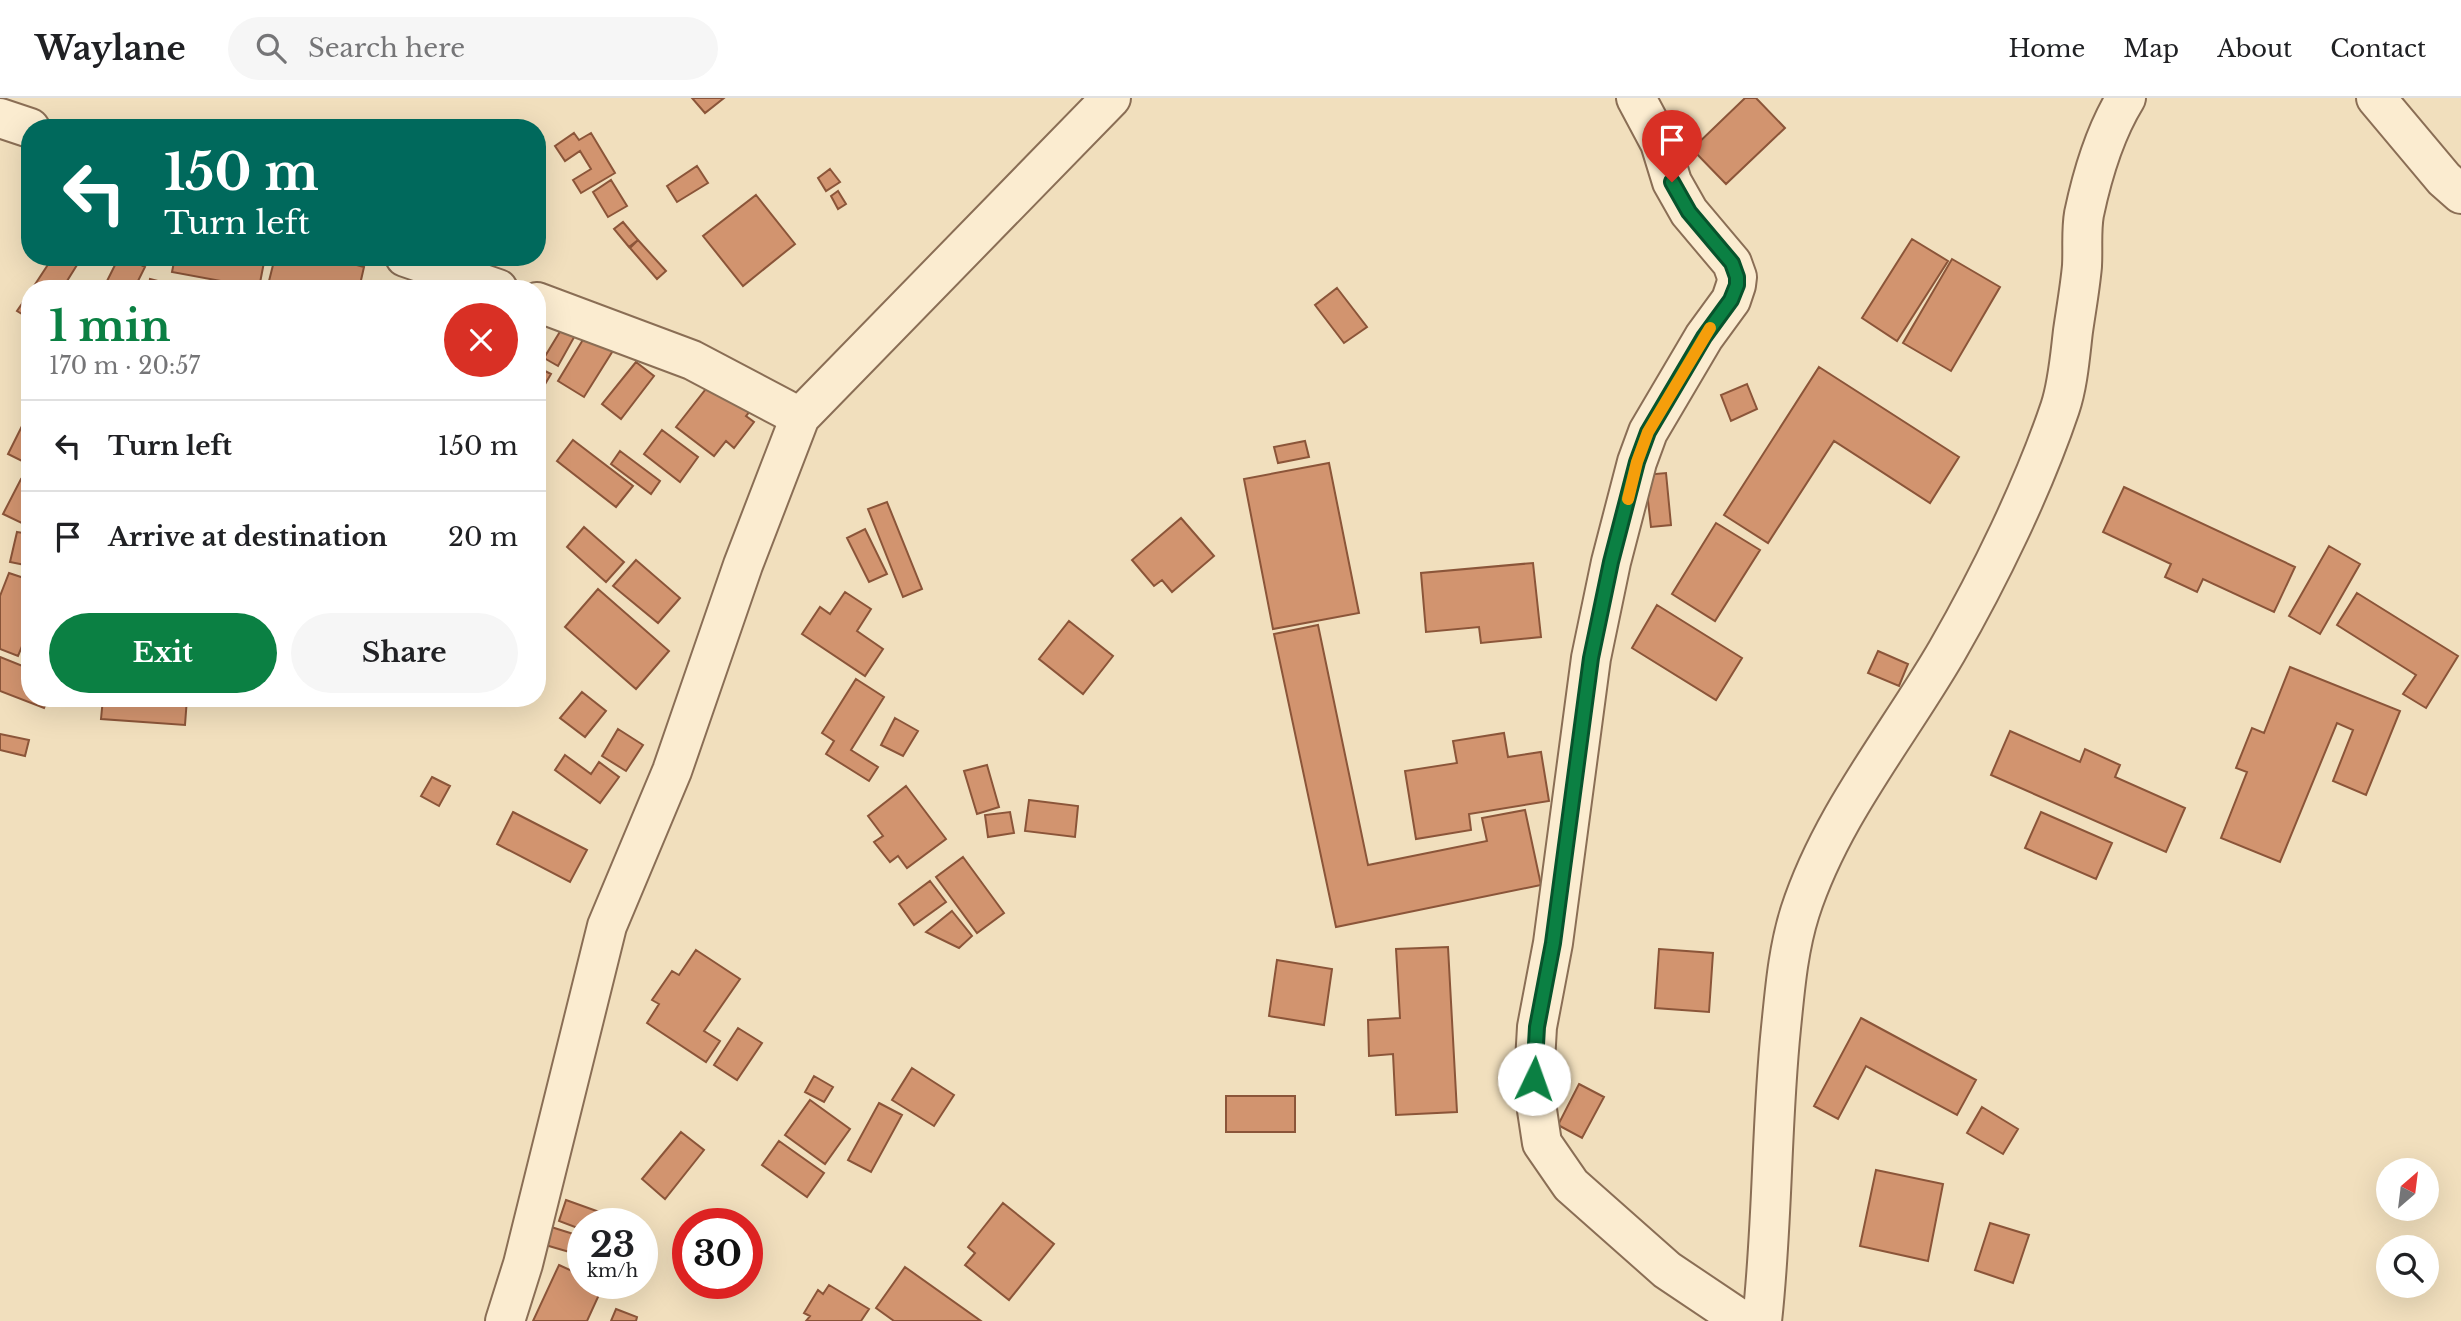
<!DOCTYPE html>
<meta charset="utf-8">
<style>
:root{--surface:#fff;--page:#f6f6f6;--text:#202124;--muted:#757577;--line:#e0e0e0;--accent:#0b8043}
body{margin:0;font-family:"Libre Baskerville",serif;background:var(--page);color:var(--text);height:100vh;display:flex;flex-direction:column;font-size:26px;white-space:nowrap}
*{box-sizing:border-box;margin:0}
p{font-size:23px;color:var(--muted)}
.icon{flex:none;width:38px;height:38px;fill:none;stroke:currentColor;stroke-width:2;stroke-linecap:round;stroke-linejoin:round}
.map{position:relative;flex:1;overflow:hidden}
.drawer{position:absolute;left:21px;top:182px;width:525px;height:427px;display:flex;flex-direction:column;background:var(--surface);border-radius:28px;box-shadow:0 7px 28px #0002}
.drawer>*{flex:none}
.hud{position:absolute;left:21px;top:21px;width:525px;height:147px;border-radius:28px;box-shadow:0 7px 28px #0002;background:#00695c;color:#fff;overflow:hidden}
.needle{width:46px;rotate:28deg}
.tools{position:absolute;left:2376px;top:1060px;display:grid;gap:14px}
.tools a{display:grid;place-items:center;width:63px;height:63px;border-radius:50%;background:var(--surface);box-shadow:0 7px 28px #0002;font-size:35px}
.speed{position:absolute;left:567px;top:1110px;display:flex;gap:14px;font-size:35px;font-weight:700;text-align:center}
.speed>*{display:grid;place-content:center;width:91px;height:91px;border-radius:50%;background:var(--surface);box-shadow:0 7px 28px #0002;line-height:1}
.speed small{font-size:18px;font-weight:400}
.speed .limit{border:10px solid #d22;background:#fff;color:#111}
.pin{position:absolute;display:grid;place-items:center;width:60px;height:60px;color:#fff;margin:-72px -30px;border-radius:50% 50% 50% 0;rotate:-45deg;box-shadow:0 0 7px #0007}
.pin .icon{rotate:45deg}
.me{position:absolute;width:77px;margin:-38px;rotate:3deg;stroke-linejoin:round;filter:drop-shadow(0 0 5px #0008)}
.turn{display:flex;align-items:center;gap:24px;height:147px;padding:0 28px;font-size:32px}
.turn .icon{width:91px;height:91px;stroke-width:2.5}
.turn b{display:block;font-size:49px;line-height:60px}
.round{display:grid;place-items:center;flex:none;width:74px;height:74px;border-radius:37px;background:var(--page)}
.headline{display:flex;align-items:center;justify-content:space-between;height:119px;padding:0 28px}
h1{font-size:42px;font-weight:700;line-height:52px;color:var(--accent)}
.cta{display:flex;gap:14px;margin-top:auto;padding:14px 28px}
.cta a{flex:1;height:80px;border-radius:42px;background:var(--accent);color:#fff;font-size:28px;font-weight:700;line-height:80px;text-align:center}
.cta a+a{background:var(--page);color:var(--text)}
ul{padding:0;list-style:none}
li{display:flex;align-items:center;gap:21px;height:91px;padding:0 28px;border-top:2px solid var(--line)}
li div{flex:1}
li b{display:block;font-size:26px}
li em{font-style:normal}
header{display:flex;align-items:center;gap:42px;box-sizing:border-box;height:98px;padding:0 35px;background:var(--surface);border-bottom:2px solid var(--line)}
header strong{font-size:33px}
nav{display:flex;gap:38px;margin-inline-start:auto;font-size:24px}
.search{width:490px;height:63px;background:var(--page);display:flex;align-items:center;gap:18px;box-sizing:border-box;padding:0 24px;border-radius:38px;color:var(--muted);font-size:26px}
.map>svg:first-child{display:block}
.building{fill:#d2946f;stroke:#8b5539;stroke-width:2}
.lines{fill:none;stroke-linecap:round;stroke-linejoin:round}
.minor-casing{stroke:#8a6e55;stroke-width:42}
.minor{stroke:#fbecd0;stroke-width:38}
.route-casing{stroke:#07532c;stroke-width:18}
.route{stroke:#0b8043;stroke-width:12}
.slow{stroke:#f59e0b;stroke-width:12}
</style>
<header>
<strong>Waylane</strong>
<div class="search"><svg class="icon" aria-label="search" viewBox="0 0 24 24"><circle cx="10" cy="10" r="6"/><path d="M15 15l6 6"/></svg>Search here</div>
<nav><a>Home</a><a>Map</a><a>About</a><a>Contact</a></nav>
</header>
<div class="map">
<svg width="2461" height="1223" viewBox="0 0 2461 1223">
<rect width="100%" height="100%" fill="#f1dfbd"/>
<path class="building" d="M692,0H724L705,15Z
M1745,0H1756L1785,30L1726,86L1692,51Z
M574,35L579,42L591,35L615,75L581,95L573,82L591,71L580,53L565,63L555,48Z
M697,68L708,85L677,104L667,88Z
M830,71L840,84L826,93L818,80Z
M611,82L627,108L608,119L593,94Z
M838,93L846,106L838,111L831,98Z
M756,97L795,146L743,188L703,138Z
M623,124L638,142L629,149L614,131Z
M1912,141L1948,163L1897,243L1862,220Z
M638,142L666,173L657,181L630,150Z
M53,159H82L62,191H32Z
M119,159H126L145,169L134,191H103Z
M175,159H265L259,190L172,174Z
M275,159H327L364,169L359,191H267Z
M1952,161L2000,189L1951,273L1903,245Z
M150,181L189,191H148Z
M1337,190L1367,229L1344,245L1315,207Z
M30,194V221L17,213Z
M564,227L577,234L558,268L544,260Z
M587,235L614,251L584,299L558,283Z
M636,264L654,278L621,321L602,306Z
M537,269L551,276L537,300Z
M1819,269L1959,359L1930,405L1834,343L1768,445L1724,417Z
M713,282L751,312L746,318L754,324L734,350L726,343L714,358L676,329Z
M1747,286L1757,311L1731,323L1721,297Z
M30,312V367L8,356Z
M662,332L698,359L680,384L644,356Z
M573,342L633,388L616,409L557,363Z
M1305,343L1309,359L1278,365L1274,349Z
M620,353L660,383L651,396L611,366Z
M1329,365L1359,515L1273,531L1244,381Z
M1666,375L1671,427L1651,429L1645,377Z
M21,381L30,385V429L3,416Z
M2124,389L2295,469L2274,514L2203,481L2197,494L2165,479L2171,466L2103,434Z
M887,404L922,491L903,499L868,411Z
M1181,420L1214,458L1172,494L1162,482L1154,488L1132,462Z
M1716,425L1760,452L1715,523L1672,496Z
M584,429L624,464L606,484L567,449Z
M865,431L887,476L869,484L847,440Z
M17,434L30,436V468L10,464Z
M2329,448L2360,466L2320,536L2289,518Z
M636,462L680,500L658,525L613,488Z
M1533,465L1541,539L1481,545L1479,529L1426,534L1421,475Z
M9,475L30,482V529L18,558L0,551V498Z
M598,491L669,553L636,591L565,529Z
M845,494L871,511L857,533L883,551L865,578L802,536L820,509L830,516Z
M2357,495L2458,558L2426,610L2403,596L2416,577L2337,527Z
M1657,507L1742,560L1716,602L1632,550Z
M1069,523L1113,558L1083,596L1039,561Z
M1318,527L1368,767L1487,743L1482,720L1525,712L1541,787L1336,829L1274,536Z
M1878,553L1908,566L1899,588L1868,575Z
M0,559L30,571V600H48L44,610L0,593Z
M2290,569L2400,613L2366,697L2333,683L2353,632L2337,625L2280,764L2221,740L2247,674L2236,670L2252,630L2264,635Z
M856,581L884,599L851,652L878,669L869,683L826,656L834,643L822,635Z
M582,594L606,613L585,639L560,620Z
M103,600H187L185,627L101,621Z
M895,620L918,633L903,658L881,647Z
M618,631L643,647L626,673L602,658Z
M2010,633L2080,664L2085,651L2120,667L2115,679L2185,710L2166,754L1991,677Z
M1504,635L1508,659L1541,654L1549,703L1469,716L1471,732L1416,741L1405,673L1457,665L1453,643Z
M0,636L29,642L25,658L0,652Z
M565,657L591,676L599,664L619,679L600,705L555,672Z
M987,667L999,709L977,716L964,673Z
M432,679L450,688L439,708L421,698Z
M906,688L946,741L907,770L898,758L890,764L874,744L883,738L868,718Z
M1029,702L1078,708L1075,739L1025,733Z
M513,714L587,752L570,784L497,746Z
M1010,714L1014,735L988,739L985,717Z
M2041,714L2112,745L2096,781L2025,750Z
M963,759L1004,815L977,835L936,779Z
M930,783L946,804L914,827L899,806Z
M952,813L972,838L959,850L926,834Z
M1448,849L1457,1014L1396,1017L1393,956L1369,958L1368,922L1400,920L1396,851Z
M1659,851L1713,855L1709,914L1655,910Z
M696,852L740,881L704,933L720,943L706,964L647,925L659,906L652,902L672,873L679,877Z
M1277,862L1332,871L1324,927L1269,918Z
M1861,920L1976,982L1957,1017L1866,968L1838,1021L1814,1008Z
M738,930L762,945L737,982L714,967Z
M912,970L954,997L934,1028L892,1002Z
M814,978L833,989L824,1004L805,994Z
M1579,986L1604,999L1582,1040L1558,1027Z
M1226,998H1295V1034H1226Z
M810,1002L850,1031L825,1066L785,1037Z
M879,1005L902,1017L871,1074L848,1062Z
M1982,1009L2018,1031L2003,1056L1967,1035Z
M681,1034L704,1052L665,1101L642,1081Z
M779,1043L824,1075L807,1099L762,1067Z
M1876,1072L1943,1086L1928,1163L1860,1148Z
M566,1102L630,1125H583V1132L559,1123Z
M1003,1105L1054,1146L1009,1202L965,1167L975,1155L968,1149Z
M1990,1125L2029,1137L2013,1185L1975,1172Z
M548,1128L583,1139V1158L542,1146Z
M642,1154L652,1156L650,1173L642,1172Z
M559,1167L583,1178V1185H596L603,1188L587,1223H533Z
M905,1169L981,1223H894L876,1210Z
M829,1187L869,1211L861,1223H806L810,1218L804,1215L818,1192L823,1196Z
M616,1211L637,1219L636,1223H611Z"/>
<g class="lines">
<defs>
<path id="minor" d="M1636,0L1660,45L1672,84L1689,114L1732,165L1737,179L1736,187L1731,202L1704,239L1648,334L1637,364L1611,464L1591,560L1553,845L1537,929L1534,981L1537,1012L1542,1045L1571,1087L1667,1172L1743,1223
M2376,0L2444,81L2461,96
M0,20L30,30
M405,159L498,191
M537,204L692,262L800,319
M505,1223L523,1166L607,828L672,673L743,467L800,319L1111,0
M1762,1223C1773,1125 1771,1027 1781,930C1785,891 1788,852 1800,814C1831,718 1897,639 1947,553C1989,480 2033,390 2060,310C2068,286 2070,258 2073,233C2076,212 2080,190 2082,168C2083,151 2081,133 2084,116C2092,78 2105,34 2126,0"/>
</defs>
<use href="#minor" class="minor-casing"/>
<use href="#minor" class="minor"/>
</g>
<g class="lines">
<defs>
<path id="route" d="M1534,981L1537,929L1553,845L1591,560L1611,464L1637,364L1648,334L1704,239L1731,202L1737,187V179L1732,165L1689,114L1672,84"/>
</defs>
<use href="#route" class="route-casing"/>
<use href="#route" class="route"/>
<path class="slow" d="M1628,401L1637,364L1648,334L1710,230"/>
</g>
</svg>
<div class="tools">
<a><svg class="needle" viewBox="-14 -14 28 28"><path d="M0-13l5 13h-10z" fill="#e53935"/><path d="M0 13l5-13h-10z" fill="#757577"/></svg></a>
<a><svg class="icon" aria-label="search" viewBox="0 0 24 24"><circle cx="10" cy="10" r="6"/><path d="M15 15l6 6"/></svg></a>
</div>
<div class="speed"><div>23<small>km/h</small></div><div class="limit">30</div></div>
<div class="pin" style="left:1672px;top:84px;background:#d93025"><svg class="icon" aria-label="arrive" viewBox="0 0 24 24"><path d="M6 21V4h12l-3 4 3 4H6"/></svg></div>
<svg class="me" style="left:1534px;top:981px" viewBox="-20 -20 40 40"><circle r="19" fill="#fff"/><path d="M0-13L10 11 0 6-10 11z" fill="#0b8043"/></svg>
<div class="hud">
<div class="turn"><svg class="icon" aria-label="left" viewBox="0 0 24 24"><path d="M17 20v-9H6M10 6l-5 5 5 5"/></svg><div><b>150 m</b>Turn left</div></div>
</div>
<section class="drawer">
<div class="headline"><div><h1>1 min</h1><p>170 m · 20:57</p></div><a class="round" style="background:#d93025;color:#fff"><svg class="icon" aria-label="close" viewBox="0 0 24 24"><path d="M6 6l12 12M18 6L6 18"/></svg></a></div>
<ul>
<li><svg class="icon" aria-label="left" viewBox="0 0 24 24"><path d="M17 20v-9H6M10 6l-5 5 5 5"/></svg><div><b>Turn left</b></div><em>150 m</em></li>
<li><svg class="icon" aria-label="arrive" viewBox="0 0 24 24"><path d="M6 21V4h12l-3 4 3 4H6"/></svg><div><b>Arrive at destination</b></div><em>20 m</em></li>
</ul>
<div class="cta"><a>Exit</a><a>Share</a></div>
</section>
</div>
